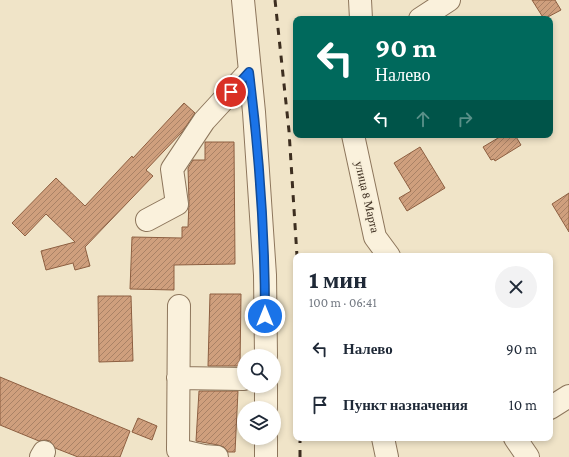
<!DOCTYPE html>
<html lang="ru">
<meta charset="utf-8">
<style>
:root{--surface:#fff;--page:#f2f2f3;--text:#1f2937;--muted:#747a83}
body{margin:0;font-family:"Crimson Pro",serif;background:var(--page);color:var(--text);height:100vh;display:flex;flex-direction:column;font-size:15px;white-space:nowrap}
*{box-sizing:border-box;margin:0}
p{font-size:13px;color:var(--muted)}
.icon{flex:none;width:22px;height:22px;fill:none;stroke:currentColor;stroke-width:2;stroke-linecap:round;stroke-linejoin:round}
.map{position:relative;flex:1;overflow:hidden}
.sheet{position:absolute;left:293px;top:253px;width:260px;height:188px;display:flex;flex-direction:column;background:var(--surface);border-radius:8px;box-shadow:0 2px 6px #0003}
.sheet>*{flex:none}
.guide{position:absolute;left:293px;top:16px;width:260px;height:122px;border-radius:8px;box-shadow:0 2px 6px #0003;background:#00695c;color:#fff;overflow:hidden}
.buttons{position:absolute;left:237px;top:349px;display:grid;gap:8px}
.buttons a{display:grid;place-items:center;width:44px;height:44px;border-radius:50%;background:var(--surface);box-shadow:0 2px 6px #0003;font-size:20px}
.pin{position:absolute;display:grid;place-items:center;width:34px;height:34px;color:#fff;margin:-17px;border:2px solid #fff;border-radius:50%;box-shadow:0 1px 4px #0007}
.me{position:absolute;width:44px;margin:-22px;rotate:0deg;stroke-linejoin:round;filter:drop-shadow(0 0 3px #0008)}
.turn{display:flex;align-items:center;gap:14px;height:84px;padding:0 16px;font-size:18px}
.turn .icon{width:52px;height:52px;stroke-width:2.5}
.turn b{display:block;font-size:28px;line-height:34px}
.lanes{display:flex;align-items:center;height:38px;padding:0 16px;background:#0003;justify-content:center;gap:20px;direction:ltr}
.lanes .off{opacity:.35}
.round{display:grid;place-items:center;flex:none;width:42px;height:42px;border-radius:21px;background:var(--page)}
.head{display:flex;align-items:center;justify-content:space-between;height:68px;padding:0 16px}
h1{font-size:24px;font-weight:800;line-height:30px}
ul{padding:0;list-style:none}
li{display:flex;align-items:center;gap:12px;height:56px;padding:0 16px}
li div{flex:1}
li b{display:block;font-size:15px}
li em{font-style:normal}
.map>svg:first-child{display:block}
.building{fill:url(#building-hatch);stroke:#8d5f41}
.lines{fill:none;stroke-linecap:round;stroke-linejoin:round}
.minor-casing{stroke:#8d765c;stroke-width:24}
.minor{stroke:#faf1dc;stroke-width:22}
.rail{stroke:#3d2e20;stroke-width:3;stroke-dasharray:7 7;stroke-linecap:butt}
.route-casing{stroke:#114b97;stroke-width:10}
.route{stroke:#1a73e8;stroke-width:7}
.labels{text-anchor:middle;dominant-baseline:central;stroke-width:3.5;stroke-linejoin:round;paint-order:stroke}
.street-label{font-size:12px;fill:#3d2e20;stroke:#f7eed8}
</style>
<div class="map">
<svg width="569" height="457" viewBox="0 0 569 457">
<defs>
<pattern id="building-hatch" width="6" height="6" patternUnits="userSpaceOnUse"><rect width="6" height="6" fill="#cf9f7d"/><path d="M-1 1l2-2M0 6l6-6M5 7l2-2" fill="none" stroke="#a98266"/></pattern>
</defs>
<rect width="100%" height="100%" fill="#f0e4c8"/>
<path class="building" d="M532,0H555L561,10L544,19Z
M184,103L195,113L182,132L146,170L153,176L85,247L90,266L75,270L73,263L46,270L41,251L75,242L46,214L25,236L12,223L56,178L85,206L132,156L133,158Z
M503,135H515L521,145L495,161L494,159L491,160L483,147Z
M205,142H234L235,264L174,265V290L130,289L132,237L182,238V227H188L189,202L188,168L193,160H205Z
M420,147L445,188L407,211L399,198L411,191L394,163Z
M569,193V232L552,204Z
M210,294H241L240,366H208Z
M98,296H131L133,361L99,362Z
M0,377L130,431L120,457H78L55,448L50,441L45,440L39,441L0,425Z
M199,391H238L235,452H228L224,447L218,445L196,441Z
M138,418L157,426L152,440L132,432Z"/>
<g class="lines">
<defs>
<path id="minor" d="M243,0L254,112L265,275L266,356
M360,0L361,19
M420,19L449,0
M353,135L375,237L389,256
M147,220L177,204L172,169L204,121L249,72
M179,306L178,450L204,456L217,457
M178,378L244,379
M266,386V408
M550,408L569,396
M266,438V457
M383,438L387,457
M515,438L528,457
M41,457L44,452"/>
</defs>
<use href="#minor" class="minor-casing"/>
<use href="#minor" class="minor"/>
<path class="rail" d="M275,0L289,131L297,256
M300,457V438"/>
</g>
<g class="lines">
<defs>
<path id="route" d="M231,92L249,72C259,152 265,235 265,316"/>
</defs>
<use href="#route" class="route-casing"/>
<use href="#route" class="route"/>
</g>
<g class="labels">
<g class="street-label">
<text transform="translate(367 197) rotate(77)">улица 8 Марта</text>
</g>
</g>
</svg>
<div class="buttons">
<a><svg class="icon" aria-label="search" viewBox="0 0 24 24"><circle cx="10" cy="10" r="6"/><path d="M15 15l6 6"/></svg></a>
<a><svg class="icon" aria-label="layers" viewBox="0 0 24 24"><path d="M12 4l9 5-9 5-9-5zM3 14l9 5 9-5"/></svg></a>
</div>
<div class="pin" style="left:231px;top:92px;background:#d93025"><svg class="icon" aria-label="arrive" viewBox="0 0 24 24"><path d="M6 21V4h12l-3 4 3 4H6"/></svg></div>
<svg class="me" style="left:265px;top:316px" viewBox="-20 -20 40 40"><circle r="17" fill="#1a73e8" stroke="#fff" stroke-width="3"/><path d="M0-11L8 9 0 5-8 9z" fill="#fff"/></svg>
<div class="guide">
<div class="turn"><svg class="icon" aria-label="left" viewBox="0 0 24 24"><path d="M17 20v-9H6M10 6l-5 5 5 5"/></svg><div><b>90 m</b>Налево</div></div>
<div class="lanes"><svg class="icon" aria-label="left" viewBox="0 0 24 24"><path d="M17 20v-9H6M10 6l-5 5 5 5"/></svg><svg class="icon off" aria-label="ahead" viewBox="0 0 24 24"><path d="M12 20V5M6 11l6-6 6 6"/></svg><svg class="icon off" aria-label="right" viewBox="0 0 24 24"><path d="M7 20v-9h11M14 6l5 5-5 5"/></svg></div>
</div>
<section class="sheet">
<div class="head"><div><h1>1 мин</h1><p>100 m · 06:41</p></div><a class="round"><svg class="icon" aria-label="close" viewBox="0 0 24 24"><path d="M6 6l12 12M18 6L6 18"/></svg></a></div>
<ul>
<li><svg class="icon" aria-label="left" viewBox="0 0 24 24"><path d="M17 20v-9H6M10 6l-5 5 5 5"/></svg><div><b>Налево</b></div><em>90 m</em></li>
<li><svg class="icon" aria-label="arrive" viewBox="0 0 24 24"><path d="M6 21V4h12l-3 4 3 4H6"/></svg><div><b>Пункт назначения</b></div><em>10 m</em></li>
</ul>
</section>
</div>
